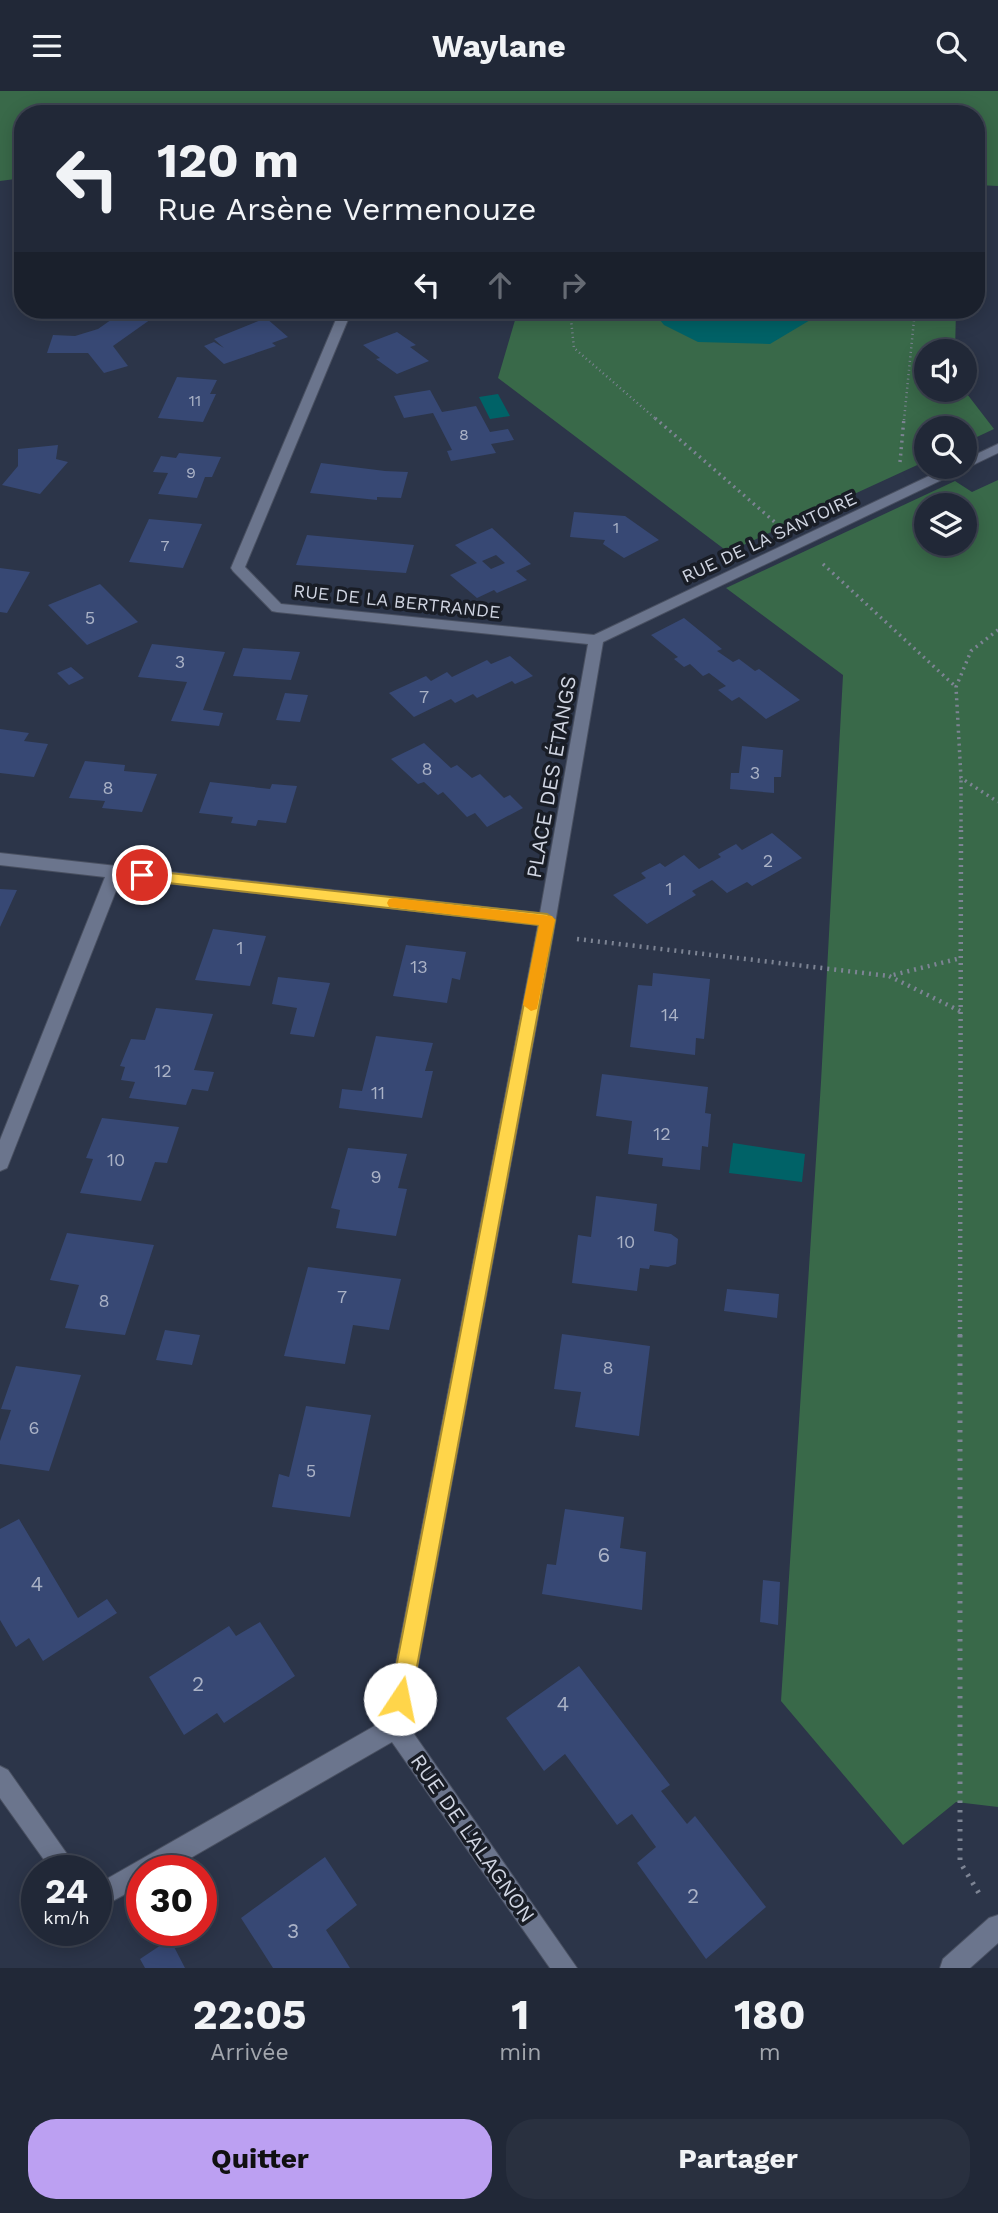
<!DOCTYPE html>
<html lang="fr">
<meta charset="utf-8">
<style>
:root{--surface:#212837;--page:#29303f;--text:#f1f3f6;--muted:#a2a6ad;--line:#3e4452;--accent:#bca0f2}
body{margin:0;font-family:"Work Sans",sans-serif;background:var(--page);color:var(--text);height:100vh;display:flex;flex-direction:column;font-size:26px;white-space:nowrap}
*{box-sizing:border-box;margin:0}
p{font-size:23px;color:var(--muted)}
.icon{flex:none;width:38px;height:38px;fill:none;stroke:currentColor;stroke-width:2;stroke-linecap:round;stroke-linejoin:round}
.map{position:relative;height:1877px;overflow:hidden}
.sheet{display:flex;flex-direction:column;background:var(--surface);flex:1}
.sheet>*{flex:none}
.top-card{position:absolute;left:14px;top:14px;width:971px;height:214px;border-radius:28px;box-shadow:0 4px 18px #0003,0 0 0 2px var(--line);background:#212837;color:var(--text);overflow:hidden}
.tools{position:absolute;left:914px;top:248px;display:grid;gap:14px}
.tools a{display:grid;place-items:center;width:63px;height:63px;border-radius:50%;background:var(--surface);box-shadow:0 4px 18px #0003,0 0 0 2px var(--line);font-size:35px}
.speed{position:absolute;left:21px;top:1764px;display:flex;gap:14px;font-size:35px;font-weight:700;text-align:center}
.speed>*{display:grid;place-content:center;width:91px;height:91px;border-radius:50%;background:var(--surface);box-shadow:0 4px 18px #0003,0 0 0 2px var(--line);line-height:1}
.speed small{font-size:18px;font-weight:400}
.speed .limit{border:10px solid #d22;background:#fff;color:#111}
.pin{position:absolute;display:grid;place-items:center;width:60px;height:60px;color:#fff;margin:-30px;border:4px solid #fff;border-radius:50%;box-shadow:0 2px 7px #0007}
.me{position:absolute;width:77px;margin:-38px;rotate:11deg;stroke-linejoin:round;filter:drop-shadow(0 0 5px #0008)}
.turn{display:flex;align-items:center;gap:24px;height:147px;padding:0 28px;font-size:32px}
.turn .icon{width:91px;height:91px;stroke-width:2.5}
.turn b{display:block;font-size:49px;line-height:60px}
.lanes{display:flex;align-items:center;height:66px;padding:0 28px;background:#0003;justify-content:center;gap:35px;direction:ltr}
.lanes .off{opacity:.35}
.eta{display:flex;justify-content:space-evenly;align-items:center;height:119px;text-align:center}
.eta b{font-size:42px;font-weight:700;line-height:49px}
.cta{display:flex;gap:14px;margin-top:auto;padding:14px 28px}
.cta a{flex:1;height:80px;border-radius:28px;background:var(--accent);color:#111;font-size:28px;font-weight:700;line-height:80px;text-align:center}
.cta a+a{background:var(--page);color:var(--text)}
header{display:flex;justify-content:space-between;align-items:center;height:91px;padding:0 28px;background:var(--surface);font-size:32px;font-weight:700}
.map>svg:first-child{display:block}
.green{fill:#396949;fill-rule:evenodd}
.water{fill:#006267}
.building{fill:#374874;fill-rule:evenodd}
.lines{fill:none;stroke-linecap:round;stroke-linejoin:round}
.minor-casing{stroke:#495061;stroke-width:2}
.path-far3{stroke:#7d8494;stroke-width:2.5;stroke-dasharray:1 3.5;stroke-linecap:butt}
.path-far2{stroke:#7d8494;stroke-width:3.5;stroke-dasharray:2 4.5;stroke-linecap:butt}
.path-far1{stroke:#7d8494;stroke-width:4.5;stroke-dasharray:2 5;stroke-linecap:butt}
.path{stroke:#7d8494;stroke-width:5;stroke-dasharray:2.5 7;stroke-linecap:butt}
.minor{fill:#6b758d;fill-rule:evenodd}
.route{fill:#ffd54a;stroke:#a68a30;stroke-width:2}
.slow{fill:#f59e0b}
.labels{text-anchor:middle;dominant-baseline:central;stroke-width:7;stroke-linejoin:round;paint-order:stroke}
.far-number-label{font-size:16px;fill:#aab2c6}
.far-street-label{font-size:18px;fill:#d0d5e2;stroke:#191d26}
.number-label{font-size:18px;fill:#aab2c6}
.street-label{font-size:21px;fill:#d0d5e2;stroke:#191d26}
.near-number-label{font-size:21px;fill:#aab2c6}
</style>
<header><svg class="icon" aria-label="menu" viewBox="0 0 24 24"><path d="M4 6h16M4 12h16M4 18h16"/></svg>Waylane<svg class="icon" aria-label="search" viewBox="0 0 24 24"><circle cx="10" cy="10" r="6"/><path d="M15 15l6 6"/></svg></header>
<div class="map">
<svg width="998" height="1877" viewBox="0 0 998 1877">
<rect width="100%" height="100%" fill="#2c3549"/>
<path class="green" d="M0,0H998V95L977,94L976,23H23V87L0,90Z
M518,219H956L955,261H926V299H964L994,338L964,352V338H926V370L728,461L498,287Z
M998,389V1716L956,1711L903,1754L781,1610L821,991L843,584L726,497L955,390L972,401ZM926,415H964V453H926Z"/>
<path class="water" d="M652,219H827L770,253L698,251L664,234Z
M498,303L510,325L490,328L479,306Z
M733,1052L805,1063L802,1091L729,1082Z"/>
<path class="building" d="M125,219L161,221L113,255L128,275L104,282L88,262H47L53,244L75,245L98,238Z
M266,227L288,246L272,252L276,255L224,273L204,255L214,251L224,257L214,248Z
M397,241L416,254L410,256L429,270L397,283L376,268L380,267L363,254Z
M177,286L217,289L210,303H216L203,331L158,327Z
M430,299L442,321L476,315L490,341L508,338L514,349L491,353L496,362L451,370L447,360L452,359L433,322L404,327L394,305Z
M58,354L56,368L68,371L40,403L2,394L18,375V358Z
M179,362L221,366L212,386H205L197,407L158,403L168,382L153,381L161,365L176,367Z
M321,372L385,380L408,381L401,407L377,406V409L310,402Z
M574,421L625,425L659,449L624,467L603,453L605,449L570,446Z
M149,428L202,433L183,477L129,471Z
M492,437L531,473L516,480L527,489L497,502L494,499L477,507L450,484L477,472L455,454ZM496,464L505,472L491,478L482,470Z
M307,444L393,452L414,454L406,482L296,474Z
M0,477L30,481L7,522L0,521Z
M100,493L138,531L87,554L48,514Z
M684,527L722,558L717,560L733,571L739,568L755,580L759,578L800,609L766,628L739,606L732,610L718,599L726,595L709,582L703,585L690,573L684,576L674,568L678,566L651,544Z
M152,553L225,561L203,619L223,622L219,635L171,630L187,591L138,586Z
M243,557L300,561L291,589L233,585Z
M510,565L533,585L515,593L512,590L477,607L473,603L455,612L451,608L414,626L389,602L426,585L431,590L447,581L452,586L487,569L491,573Z
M71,576L84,587L69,594L57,582Z
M285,602L308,604L300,631L276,629Z
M0,638L29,642L24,650L48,653L34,686L0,682Z
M424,652L451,677L457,674L472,687L480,683L504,707L510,704L523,717L487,736L475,722L467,726L443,701L438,704L424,691L418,693L391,668Z
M742,655L783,659L781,686H774V702L730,698L731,682H739Z
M85,670L125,674L124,680L157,683L142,721L102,717L105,710L69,707Z
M210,691L270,698L272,693L297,695L286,732L258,729L256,735L231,732L233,726L199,722Z
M772,742L802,767L752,795L747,791L727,802L712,789L692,800L696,804L647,833L613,804L646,787L641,782L660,772L665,776L684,764L699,778L721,766L718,763L736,753L742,759Z
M0,798L17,799L0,836Z
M213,838L266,845L250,895L195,889Z
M406,854L466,861L460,889L452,887L447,912L393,905Z
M653,882L710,888L704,948L696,947L695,964L630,956L638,894L652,895Z
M278,886L330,892L314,946L290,943L297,917L272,913Z
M156,917L213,923L194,979L214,981L208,1000L192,998L186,1014L129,1007L135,991L121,989L125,976L120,975L131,948L145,949Z
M376,945L433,952L425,980H433L422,1027L339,1017L342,998L362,1000Z
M602,983L708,996L705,1022L711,1023L708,1056L702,1055L700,1079L662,1075L663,1067L628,1063L632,1030L596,1025Z
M102,1027L179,1036L167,1072L155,1071L141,1110L80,1102L93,1068L86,1067Z
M348,1057L407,1063L398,1097L407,1098L396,1145L336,1137L340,1119L331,1117Z
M596,1105L657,1113L654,1140L671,1143L678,1148L676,1173L668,1176L650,1174L649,1178L640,1177L637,1200L572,1192L578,1144L591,1146Z
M67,1142L154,1154L125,1244L65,1237L79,1194L50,1189Z
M308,1176L401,1188L389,1239L353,1234L345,1273L284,1265Z
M727,1198L779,1203L777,1227L724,1220Z
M165,1239L200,1244L192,1274L156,1269Z
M562,1243L650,1255L639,1345L575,1336L581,1301L554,1298Z
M16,1275L81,1284L49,1380L0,1373V1350L11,1319L1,1318Z
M306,1315L371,1324L350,1426L272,1416L279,1383L289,1386Z
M565,1418L624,1426L620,1457L646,1461L642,1519L542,1503L547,1473L556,1474Z
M19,1428L78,1527L107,1508L117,1522L43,1570L29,1547L16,1556L0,1529V1438Z
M763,1489L780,1491L778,1534L760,1531Z
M260,1531L295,1585L224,1632L217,1622L184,1644L149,1586L229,1535L236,1545Z
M579,1575L670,1694L661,1700L687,1733L695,1725L766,1816L706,1868L637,1772L656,1756L632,1723L617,1734L565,1663L544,1680L506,1627Z
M325,1766L357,1814L326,1839L350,1877H273L241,1827Z
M170,1848L185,1877H145L140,1868Z"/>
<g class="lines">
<defs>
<path id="minor" d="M340,219H352L245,476L281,513L594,544L948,376H964V369L998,353V362L603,551L553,844L407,1633L577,1877H550L392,1651L168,1780H142V1794L96,1819V1794L385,1629L538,834L121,787L9,1072L7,1077L0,1080V1049L105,786L0,774V762L540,822L588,553L277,521L272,520L233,480L231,477Z
M0,1675L8,1679L79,1780H52L0,1707Z
M998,1824V1852L970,1877H940L943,1868L989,1827Z"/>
</defs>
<use href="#minor" class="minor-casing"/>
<path class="path-far3" d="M570,219L574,257L657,329
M904,329L915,219"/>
<path class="path-far2" d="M655,327L777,433
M900,371L904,327
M823,473L956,596
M998,539L971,560L956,596L961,687L998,711
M961,737V687"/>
<path class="path-far1" d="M577,848L889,885
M960,920L889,885L961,867
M960,1245L961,735"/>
<path class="path" d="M960,1244V1771L980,1804"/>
<use href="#minor" class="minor"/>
</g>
<path class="route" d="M142,779L547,823L555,829L411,1608L408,1616L400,1619L393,1616L390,1608L539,834L142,789L135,784Z"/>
<path class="slow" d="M394,807L552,825L555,829L537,918L531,920L523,914L539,834L389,816L387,812L389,808Z"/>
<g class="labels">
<g class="far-number-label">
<text x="195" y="309">11</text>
<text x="464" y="343">8</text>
<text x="191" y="381">9</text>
<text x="616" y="436">1</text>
<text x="165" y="454">7</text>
</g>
<g class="far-street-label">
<text transform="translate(769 446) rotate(-25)">RUE DE LA SANTOIRE</text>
<text transform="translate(397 510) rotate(6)">RUE DE LA BERTRANDE</text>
</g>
<g class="number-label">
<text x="90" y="526">5</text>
<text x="180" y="570">3</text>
<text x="424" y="605">7</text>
<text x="427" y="677">8</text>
<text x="755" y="681">3</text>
<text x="108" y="696">8</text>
<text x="768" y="769">2</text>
<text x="669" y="797">1</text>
<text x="240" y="856">1</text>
<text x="419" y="875">13</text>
<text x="670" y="923">14</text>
<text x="163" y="979">12</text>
<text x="378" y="1001">11</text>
<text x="662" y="1042">12</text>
<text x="116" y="1068">10</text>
<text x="376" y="1085">9</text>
<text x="626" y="1150">10</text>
<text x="342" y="1205">7</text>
<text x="104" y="1209">8</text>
<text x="608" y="1276">8</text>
<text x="34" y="1336">6</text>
<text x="311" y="1379">5</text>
</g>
<g class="street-label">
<text transform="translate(551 686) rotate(-80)">PLACE DES ÉTANGS</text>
<text transform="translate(473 1747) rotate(55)">RUE DE L'ALAGNON</text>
</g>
<g class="near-number-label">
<text x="604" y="1463">6</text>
<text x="37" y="1492">4</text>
<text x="198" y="1592">2</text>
<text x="563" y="1612">4</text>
<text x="693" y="1804">2</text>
<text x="293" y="1839">3</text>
</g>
</g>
</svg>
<div class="tools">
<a><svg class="icon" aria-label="sound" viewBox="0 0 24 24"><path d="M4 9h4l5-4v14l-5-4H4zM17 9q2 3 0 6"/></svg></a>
<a><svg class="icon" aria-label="search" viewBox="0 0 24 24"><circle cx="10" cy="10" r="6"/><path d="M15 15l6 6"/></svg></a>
<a><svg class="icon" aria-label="layers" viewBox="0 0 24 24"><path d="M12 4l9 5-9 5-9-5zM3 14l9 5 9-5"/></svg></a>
</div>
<div class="speed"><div>24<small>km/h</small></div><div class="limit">30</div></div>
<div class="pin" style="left:142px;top:784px;background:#d93025"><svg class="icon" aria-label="arrive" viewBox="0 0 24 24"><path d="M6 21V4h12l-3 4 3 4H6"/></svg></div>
<svg class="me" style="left:400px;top:1608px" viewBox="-20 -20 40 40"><circle r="19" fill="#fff"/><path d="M0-13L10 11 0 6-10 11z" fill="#ffd54a"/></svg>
<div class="top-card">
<div class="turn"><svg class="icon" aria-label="left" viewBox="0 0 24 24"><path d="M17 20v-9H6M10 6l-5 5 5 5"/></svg><div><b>120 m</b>Rue Arsène Vermenouze</div></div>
<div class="lanes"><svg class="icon" aria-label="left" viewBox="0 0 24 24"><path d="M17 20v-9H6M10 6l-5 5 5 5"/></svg><svg class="icon off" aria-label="ahead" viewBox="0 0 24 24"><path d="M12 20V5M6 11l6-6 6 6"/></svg><svg class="icon off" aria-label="right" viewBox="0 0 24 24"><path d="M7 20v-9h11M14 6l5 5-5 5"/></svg></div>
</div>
</div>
<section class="sheet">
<div class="eta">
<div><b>22:05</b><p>Arrivée</p></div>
<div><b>1</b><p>min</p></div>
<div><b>180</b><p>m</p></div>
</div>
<div class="cta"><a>Quitter</a><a>Partager</a></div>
</section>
